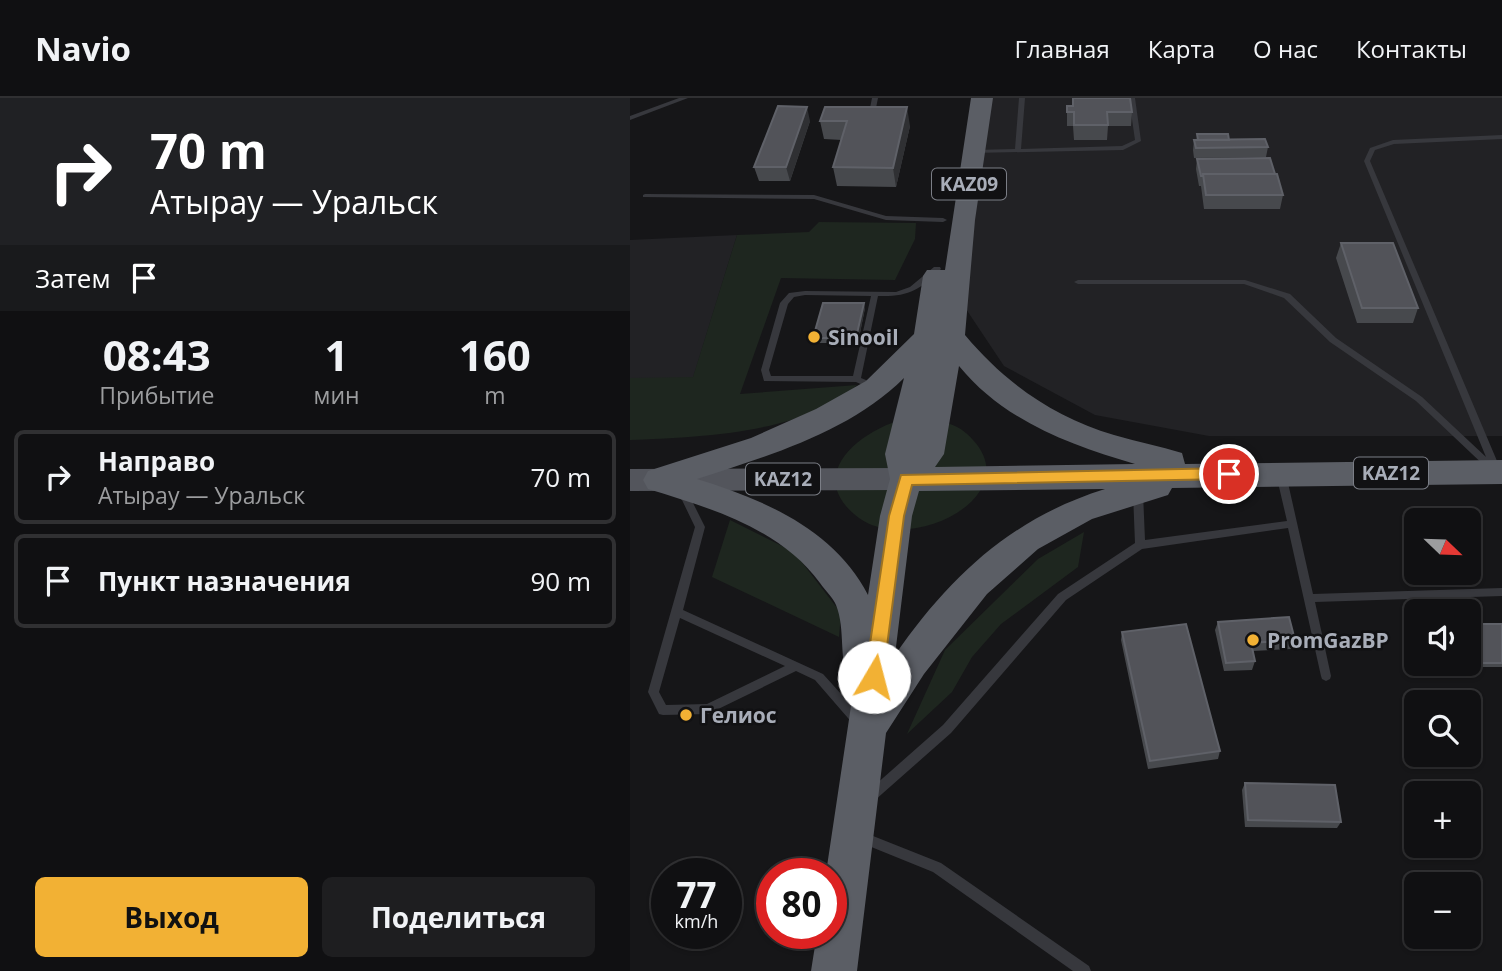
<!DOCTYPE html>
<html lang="ru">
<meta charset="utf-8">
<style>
:root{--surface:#101012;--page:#1e1e20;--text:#f1f3f6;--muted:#9c9d9f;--line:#303032;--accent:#f2b134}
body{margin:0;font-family:"Open Sans",sans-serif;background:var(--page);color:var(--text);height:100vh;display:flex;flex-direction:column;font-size:26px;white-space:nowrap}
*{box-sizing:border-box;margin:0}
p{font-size:23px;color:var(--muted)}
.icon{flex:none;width:38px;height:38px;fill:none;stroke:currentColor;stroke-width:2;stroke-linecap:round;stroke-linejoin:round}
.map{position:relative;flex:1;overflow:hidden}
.panel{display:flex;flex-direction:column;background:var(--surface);width:630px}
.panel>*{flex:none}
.top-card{background:#202124;color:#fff;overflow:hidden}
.needle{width:46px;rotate:113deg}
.buttons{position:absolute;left:774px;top:410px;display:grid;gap:14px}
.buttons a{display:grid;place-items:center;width:77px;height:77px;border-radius:10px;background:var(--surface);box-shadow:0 2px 5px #0004,0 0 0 2px var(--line);font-size:35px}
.speed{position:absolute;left:21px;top:760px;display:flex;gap:14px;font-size:35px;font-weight:700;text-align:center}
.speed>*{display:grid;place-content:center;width:91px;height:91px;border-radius:50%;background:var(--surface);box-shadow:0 2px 5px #0004,0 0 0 2px var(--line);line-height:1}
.speed small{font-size:18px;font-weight:400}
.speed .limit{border:10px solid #d22;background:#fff;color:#111}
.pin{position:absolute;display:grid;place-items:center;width:60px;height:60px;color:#fff;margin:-30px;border:4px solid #fff;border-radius:50%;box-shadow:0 2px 7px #0007}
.me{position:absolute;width:77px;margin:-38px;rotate:8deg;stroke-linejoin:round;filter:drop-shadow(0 0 5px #0008)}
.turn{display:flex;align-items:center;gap:24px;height:147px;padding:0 35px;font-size:32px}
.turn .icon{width:91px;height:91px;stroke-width:2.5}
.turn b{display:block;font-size:49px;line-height:60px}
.then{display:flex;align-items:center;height:66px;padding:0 35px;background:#0003;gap:14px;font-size:26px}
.eta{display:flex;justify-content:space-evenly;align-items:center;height:119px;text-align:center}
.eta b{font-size:42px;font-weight:700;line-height:49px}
.primary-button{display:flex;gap:14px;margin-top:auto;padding:14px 35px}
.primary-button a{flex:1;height:80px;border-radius:10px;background:var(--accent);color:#111;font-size:28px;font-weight:700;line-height:80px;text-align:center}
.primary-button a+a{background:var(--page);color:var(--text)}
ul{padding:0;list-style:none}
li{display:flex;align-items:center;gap:21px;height:94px;margin:0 14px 10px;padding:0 21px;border:4px solid var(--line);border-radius:10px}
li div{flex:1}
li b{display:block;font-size:26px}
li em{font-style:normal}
header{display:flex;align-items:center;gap:42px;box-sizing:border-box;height:98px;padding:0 35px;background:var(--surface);border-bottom:2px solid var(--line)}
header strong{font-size:33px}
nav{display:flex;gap:38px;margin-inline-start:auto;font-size:24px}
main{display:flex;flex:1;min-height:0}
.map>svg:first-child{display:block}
.built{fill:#222225}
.green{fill:#1e261f}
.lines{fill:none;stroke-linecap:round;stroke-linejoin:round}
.service{fill:#37383d;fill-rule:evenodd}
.primary{fill:#53555c;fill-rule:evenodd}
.trunk{fill:#5b5e65;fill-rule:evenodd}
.wall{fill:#47494d}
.shaded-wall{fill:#2f3033}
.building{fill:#525359;stroke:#5f6168;stroke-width:2}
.route{fill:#f2b134;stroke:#9d7322;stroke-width:2}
.poi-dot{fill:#f2b134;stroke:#111113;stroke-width:2.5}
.labels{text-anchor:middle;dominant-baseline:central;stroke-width:5;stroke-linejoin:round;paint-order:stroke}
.shield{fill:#111113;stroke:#7b7e86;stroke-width:2}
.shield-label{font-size:19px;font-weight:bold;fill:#a8adb8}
.poi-label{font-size:21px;font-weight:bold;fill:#a8adb8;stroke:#111113;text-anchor:start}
</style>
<header>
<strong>Navio</strong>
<nav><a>Главная</a><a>Карта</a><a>О нас</a><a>Контакты</a></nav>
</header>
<main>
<section class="panel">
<div class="top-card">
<div class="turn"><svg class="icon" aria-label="right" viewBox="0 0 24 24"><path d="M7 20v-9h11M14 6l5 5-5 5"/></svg><div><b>70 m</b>Атырау — Уральск</div></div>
<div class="then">Затем<svg class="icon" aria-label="arrive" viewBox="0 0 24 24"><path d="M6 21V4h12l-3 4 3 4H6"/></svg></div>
</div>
<div class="eta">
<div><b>08:43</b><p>Прибытие</p></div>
<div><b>1</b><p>мин</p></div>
<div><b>160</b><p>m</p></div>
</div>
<ul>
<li><svg class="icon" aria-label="right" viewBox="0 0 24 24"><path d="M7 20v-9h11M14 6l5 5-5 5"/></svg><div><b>Направо</b><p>Атырау — Уральск</p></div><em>70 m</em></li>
<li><svg class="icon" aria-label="arrive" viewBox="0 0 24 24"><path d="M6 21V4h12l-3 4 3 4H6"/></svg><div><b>Пункт назначения</b></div><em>90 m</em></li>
</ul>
<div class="primary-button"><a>Выход</a><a>Поделиться</a></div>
</section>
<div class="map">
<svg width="872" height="873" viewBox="0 0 872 873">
<rect width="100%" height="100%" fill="#161618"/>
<path class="built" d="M361,0H872V338H579L465,317L374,268L332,205Z
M107,137L63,280H0V142Z"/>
<path class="green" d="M189,124L286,125L285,141L265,182L151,180L110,296L227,287C174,336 69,339 0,342V280L63,279L107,137L179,134Z
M274,321C288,322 303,322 316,325C327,327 336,334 343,342C396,399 279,457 229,420C173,378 229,333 274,321Z
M100,422L164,454L211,515L209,539L82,479Z
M454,434L448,469L371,526L342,559L322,594L277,636L315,552L408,461Z"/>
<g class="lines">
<path class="service" d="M49,0H58L0,22V18Z
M242,0H248L244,20L241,22L238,20Z
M389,0H395L391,51L492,48L505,42L499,0H505L511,43L493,52L342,55L341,54L344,52L385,51Z
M872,37V41L764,46L745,52L740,63L870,370L866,373H860L786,303L700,244L654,200L614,186H448L444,184L448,182H615L660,196L706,240L792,299L856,359L734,63L740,50L763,42Z
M15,96L184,97L256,118L313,120L317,122L313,124L256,122L184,101L13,99V97Z
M304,169H310L311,171C290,192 278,199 248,198L231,280L248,287L249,289L248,291H242L226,284L134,283L131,272L150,205L159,195L175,193L266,194L280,189ZM175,197L241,198L223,278H141L139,272L158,206L164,199Z
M651,373L656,376L683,496L872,490V498L685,504L701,578L700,581L696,583L692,581L691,578L658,430L512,451L436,502L321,635L244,703L240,705L236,703L234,699L236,695L313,627L428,496L505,445L503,395L505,392L508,391L513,395L515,442L657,423L646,376Z
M50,392L59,397L75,429L53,512L193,576L232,619L234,623L232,627L228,628L224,627L185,582L166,573L78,616L33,617L29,616L18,594L65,429L52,402L45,396ZM50,520L155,568L77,606L36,607L29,594Z
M233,734L311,765L459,868L461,873H443L303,774L229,744L227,740L229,736Z"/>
<path class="primary" d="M276,370L287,373L291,381L287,389L276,392L0,393V371Z"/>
<path class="trunk" d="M341,0H363L345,122L335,237C375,285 424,319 484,337C507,344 530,348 552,355L555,366L872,362V386L542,390L538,397L462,421L408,451L357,496L294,576L256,635L227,873H181L187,835H201V775H196L224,588L220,587C208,562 216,532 206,507C203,500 195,492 190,485C150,430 80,410 18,391L13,382L18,373L121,340L186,311L236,283L284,236L293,178L297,172H315ZM329,268C374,323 440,347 505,366L305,369L314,356ZM274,280L255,356L260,381L250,418L238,497C205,432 133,401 67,381C138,358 220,334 274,280ZM475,391C382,420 320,478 265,557L282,418L289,393Z"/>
</g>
<path class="wall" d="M437,8L502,14L501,28H478L477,42H444L443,28H437Z
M195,9L280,28L266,89L207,88L203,69L212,42L194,41L190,23Z
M180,23L160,83H129L124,69Z
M567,36L638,49L636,59L564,60L563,52L564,42H567Z
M567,61L645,76L653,97L650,111H574L571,88H569L566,71Z
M711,145L788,210L783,225H727L706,160Z
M235,210L228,245H184L183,240Z
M588,524L665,542L661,551L623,553L625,563L622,572L594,573L585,532Z
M872,526V569H827L826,565H838Z
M492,534L590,653L588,661L518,671L491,542Z
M615,685L711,724L707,730L615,729L612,692Z"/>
<path class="shaded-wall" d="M177,9L180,23L160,83L156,69Z
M277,9L280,28L266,89L263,70Z
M234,205L235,210L228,245L226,240Z"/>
<path class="building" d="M443,0H500L502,14H477L478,27H444V14H437V8H443Z
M148,8L177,9L156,69H124Z
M195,9H277L263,70L203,69L217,23H190Z
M567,36H598L599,42H568Z
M635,41L638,49L566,50L564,42Z
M640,60L645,76H573V78H571L567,61Z
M573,76H647L653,97H576Z
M711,145H763L788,210H732Z
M193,205H234L226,240H183Z
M659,519L665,542L621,545L625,563L596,565L588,524Z
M556,526L590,653L520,663L492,534Z
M838,526H872V565H838Z
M615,685L705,687L711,724L618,722Z"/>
<path class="route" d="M599,370L607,376L599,381L282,387L274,418L253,579L250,585L244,587L238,585L235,579L259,418L271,377Z"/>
<g class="poi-dot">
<circle cx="184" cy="239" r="7"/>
<circle cx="623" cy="542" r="7"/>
<circle cx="56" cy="617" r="7"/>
</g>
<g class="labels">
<g class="shield">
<rect x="302" y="70.5" width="74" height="31" rx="5"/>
<rect x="724" y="359.5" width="74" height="31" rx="5"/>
<rect x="116" y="365.5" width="74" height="31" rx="5"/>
</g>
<g class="shield-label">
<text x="339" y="86">KAZ09</text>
<text x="761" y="375">KAZ12</text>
<text x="153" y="381">KAZ12</text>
</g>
<g class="poi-label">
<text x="198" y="239">Sinooil</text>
<text x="637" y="542">PromGazBP</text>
<text x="70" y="617">Гелиос</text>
</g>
</g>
</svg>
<div class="buttons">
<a><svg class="needle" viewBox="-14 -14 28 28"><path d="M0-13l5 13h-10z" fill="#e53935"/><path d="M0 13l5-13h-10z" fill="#9c9d9f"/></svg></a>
<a><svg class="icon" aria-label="sound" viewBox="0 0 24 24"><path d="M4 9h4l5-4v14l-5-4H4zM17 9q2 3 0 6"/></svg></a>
<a><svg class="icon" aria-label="search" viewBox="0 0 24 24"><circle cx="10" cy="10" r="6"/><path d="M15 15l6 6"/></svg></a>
<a>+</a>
<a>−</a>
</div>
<div class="speed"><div>77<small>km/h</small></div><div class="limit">80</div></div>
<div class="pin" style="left:599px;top:376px;background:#d93025"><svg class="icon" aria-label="arrive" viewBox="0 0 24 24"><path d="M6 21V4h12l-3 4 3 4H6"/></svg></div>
<svg class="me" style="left:244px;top:579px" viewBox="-20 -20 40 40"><circle r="19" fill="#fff"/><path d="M0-13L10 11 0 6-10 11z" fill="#f2b134"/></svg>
</div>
</main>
